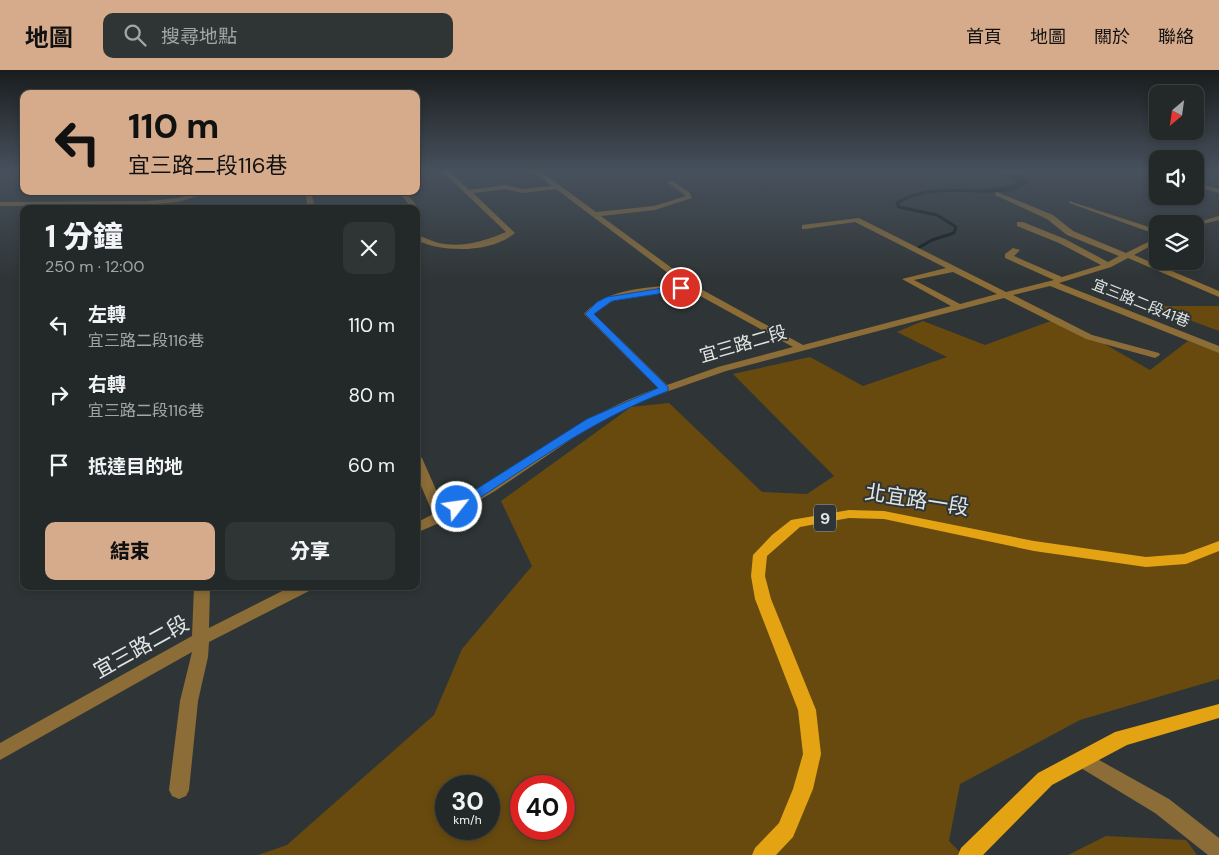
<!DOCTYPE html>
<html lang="zh-TW">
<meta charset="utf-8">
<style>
:root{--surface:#232828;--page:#2f3434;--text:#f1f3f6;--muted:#a3a6a8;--line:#404445;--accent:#d6ab8b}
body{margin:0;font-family:"DM Sans","Noto Sans TC",sans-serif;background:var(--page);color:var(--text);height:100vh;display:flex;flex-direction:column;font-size:19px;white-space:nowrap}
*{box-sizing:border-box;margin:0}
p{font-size:16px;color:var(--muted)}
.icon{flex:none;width:28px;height:28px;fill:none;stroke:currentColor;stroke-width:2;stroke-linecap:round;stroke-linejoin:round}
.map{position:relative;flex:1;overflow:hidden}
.drawer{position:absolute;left:20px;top:135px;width:400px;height:385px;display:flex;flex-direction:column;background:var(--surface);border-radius:10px;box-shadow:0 2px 8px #0003,0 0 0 1px var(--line)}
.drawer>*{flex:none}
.hud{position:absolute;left:20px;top:20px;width:400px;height:105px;border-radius:10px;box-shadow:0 2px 8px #0003,0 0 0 1px var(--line);background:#d6ab8b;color:#111;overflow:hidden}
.needle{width:32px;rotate:209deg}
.controls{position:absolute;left:1149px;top:15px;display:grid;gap:10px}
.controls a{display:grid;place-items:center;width:55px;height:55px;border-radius:10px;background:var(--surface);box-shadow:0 2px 8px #0003,0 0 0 1px var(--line);font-size:25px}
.speed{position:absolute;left:435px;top:705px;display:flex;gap:10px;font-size:25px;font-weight:700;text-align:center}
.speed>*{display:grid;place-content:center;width:65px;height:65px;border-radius:50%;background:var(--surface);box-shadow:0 2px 8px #0003,0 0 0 1px var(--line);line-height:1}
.speed small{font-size:12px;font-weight:400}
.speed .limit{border:8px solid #d22;background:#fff;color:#111}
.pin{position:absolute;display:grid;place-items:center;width:42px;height:42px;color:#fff;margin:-21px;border:2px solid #fff;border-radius:50%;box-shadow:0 1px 5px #0007}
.me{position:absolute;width:55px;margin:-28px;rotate:60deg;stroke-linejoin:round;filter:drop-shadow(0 0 4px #0008)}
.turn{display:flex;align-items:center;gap:18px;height:105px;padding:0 25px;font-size:22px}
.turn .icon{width:65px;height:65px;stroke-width:2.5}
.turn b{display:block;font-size:35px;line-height:42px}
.round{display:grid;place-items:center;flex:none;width:52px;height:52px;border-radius:10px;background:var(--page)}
.summary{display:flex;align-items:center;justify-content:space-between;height:85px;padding:0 25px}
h1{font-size:30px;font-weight:800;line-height:38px}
.button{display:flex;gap:10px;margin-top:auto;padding:10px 25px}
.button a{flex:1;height:58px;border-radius:10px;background:var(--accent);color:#111;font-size:20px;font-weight:800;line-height:58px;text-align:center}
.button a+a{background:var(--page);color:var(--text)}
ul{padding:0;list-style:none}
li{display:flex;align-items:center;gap:15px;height:70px;padding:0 25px}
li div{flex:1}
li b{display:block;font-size:19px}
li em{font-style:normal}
header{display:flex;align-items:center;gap:30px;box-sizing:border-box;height:70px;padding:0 25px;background:var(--accent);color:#111}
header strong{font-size:24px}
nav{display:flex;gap:28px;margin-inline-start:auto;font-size:18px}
.search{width:350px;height:45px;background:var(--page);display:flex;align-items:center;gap:12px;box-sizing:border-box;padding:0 18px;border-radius:10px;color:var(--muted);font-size:19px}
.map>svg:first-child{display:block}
.green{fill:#684a0f;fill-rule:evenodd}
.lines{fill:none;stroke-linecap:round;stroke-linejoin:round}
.stream{stroke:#091a1d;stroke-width:3}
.canal{fill:#091a1d;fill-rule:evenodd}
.minor{fill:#8c6d37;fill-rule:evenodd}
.major{fill:#e3a313;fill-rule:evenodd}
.route{fill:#1a73e8;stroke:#114b97}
.labels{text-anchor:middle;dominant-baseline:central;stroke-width:4;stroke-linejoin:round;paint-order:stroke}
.far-street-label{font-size:15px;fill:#e1e5e5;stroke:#2f3536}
.shield{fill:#2f3536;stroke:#acb0b0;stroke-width:1}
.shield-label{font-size:16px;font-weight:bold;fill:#e1e5e5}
.street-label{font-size:18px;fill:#e1e5e5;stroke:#2f3536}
.near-street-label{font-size:21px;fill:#e1e5e5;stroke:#2f3536}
</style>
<header>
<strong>地圖</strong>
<div class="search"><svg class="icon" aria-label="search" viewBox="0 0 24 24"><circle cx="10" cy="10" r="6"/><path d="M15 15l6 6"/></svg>搜尋地點</div>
<nav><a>首頁</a><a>地圖</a><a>關於</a><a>聯絡</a></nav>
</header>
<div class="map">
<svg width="1219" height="785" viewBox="0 0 1219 785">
<rect width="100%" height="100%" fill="#2f3536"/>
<path class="green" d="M1152,236H1219V261Z
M1059,248L1150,300L1188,271L1219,282V609L1080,650L960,714L949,771L963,785H258L287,775L434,645L462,579L532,496L501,431L631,337L669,333L762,422L807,424L834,406L733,304L810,287L863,316L947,287L897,262L923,251L985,275ZM446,716H489V759H446ZM521,716H564V759H521Z
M1106,766L1186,770L1197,785H1068Z"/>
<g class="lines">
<path class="stream" d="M918,178L932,170L954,163L956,157L937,145L899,137L897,133C924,116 959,121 989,121"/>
<path class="canal" d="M999,101H1012L1030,112L1013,121L985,123V119L1007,116L1017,112Z"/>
<path class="minor" d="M442,101H449L469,120L506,115L522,119L552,116L533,101H540L596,142L654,136L686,126L667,112L672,111L689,122L692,128L655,140L601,146L699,218L803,275L951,236L902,209L946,198L855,152L805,159H802V155L859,148L1006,222L1054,210L1005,188V184L1013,178L1020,180L1014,186L1062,207L1101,195L1059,173L1017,156V152H1023L1065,169L1108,192L1119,186L1067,165L1047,149L995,125V123L997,122L1053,145L1073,161L1126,183L1158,167V172L1134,185L1219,221V227L1128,188L1111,197L1059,213L1219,276V283L1050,216L1013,225L1092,265L1159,283L1160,285L1155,288L1086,269L1004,228L726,301L643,330L595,353L495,421L446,450L416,463V453L433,444L416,404V384L422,388L444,438C516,399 580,345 658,318L584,244C607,217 651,217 684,215L556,119L522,123L506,119L473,123L515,163C491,183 443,183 416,170V165C424,167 431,171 439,173C462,178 485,171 506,162ZM953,202L997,224L960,234L914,210ZM690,220L693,222L793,277L718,297L667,315L594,244C617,221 660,221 690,220Z
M1147,101H1158V105L1148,102Z
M1195,112L1219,119V123L1195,116Z
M203,121H214L178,132L147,135L0,136V132L147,131L178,128Z
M305,121H311L315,139H308Z
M398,121H405L416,135V137L408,139L410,136Z
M1069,131L1158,160V165L1069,133Z
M1219,146V150L1195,156V154H1191Z
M194,516H210L209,558L292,516H313L311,520L209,572L208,587L198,631L189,720L186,726L179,729L172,726L169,720L180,631L192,582L0,690V673L192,566Z
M1083,681L1169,729L1219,768V785H1208L1155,743L1076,695L1074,689L1076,683Z"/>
<path class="major" d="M849,440L884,441L1034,471L1146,487L1184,484L1219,471V481L1186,494L1146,497L1034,481L884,449L849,448L800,457L767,486L765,506L771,529L816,640L821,684L813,719L793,767L776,785H752L755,778L779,753L793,719L803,684L798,640L755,529L751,506L753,485L772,465L791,450Z
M1219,634V648L1127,675L1052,715L983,785H958L961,778L1038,703L1115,662Z"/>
</g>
<linearGradient id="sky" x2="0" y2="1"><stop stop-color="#1a1d1e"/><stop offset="0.48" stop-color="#47515d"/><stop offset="1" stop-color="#47515d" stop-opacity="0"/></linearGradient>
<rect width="1219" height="211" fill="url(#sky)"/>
<path class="route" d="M681,215L685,218L684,220L612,231L594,244L668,317V321C593,349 528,397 461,440H453L451,437L453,434L587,349L658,318L585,244L597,232L607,227Z"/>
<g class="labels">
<g class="far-street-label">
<text transform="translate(1141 233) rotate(22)">宜三路二段41巷</text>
</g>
<rect class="shield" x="814" y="434.5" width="22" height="27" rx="4"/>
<g class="shield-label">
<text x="825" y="448">9</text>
</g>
<g class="street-label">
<text transform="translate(743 274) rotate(-16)">宜三路二段</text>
</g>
<g class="near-street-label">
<text transform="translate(917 430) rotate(9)">北宜路一段</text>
<text transform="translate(141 577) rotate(-29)">宜三路二段</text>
</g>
</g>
</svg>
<div class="controls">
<a><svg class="needle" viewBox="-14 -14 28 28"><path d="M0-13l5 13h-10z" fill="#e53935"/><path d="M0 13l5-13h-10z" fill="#a3a6a8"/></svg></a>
<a><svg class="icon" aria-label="sound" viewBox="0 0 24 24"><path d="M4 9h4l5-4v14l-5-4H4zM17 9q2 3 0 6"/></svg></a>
<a><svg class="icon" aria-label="layers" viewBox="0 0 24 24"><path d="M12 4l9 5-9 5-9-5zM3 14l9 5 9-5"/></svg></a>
</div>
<div class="speed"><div>30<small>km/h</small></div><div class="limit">40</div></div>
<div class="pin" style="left:681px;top:218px;background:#d93025"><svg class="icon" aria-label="arrive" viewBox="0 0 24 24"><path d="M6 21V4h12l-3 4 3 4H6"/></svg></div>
<svg class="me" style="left:457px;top:437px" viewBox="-20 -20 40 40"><circle r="17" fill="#1a73e8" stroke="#fff" stroke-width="3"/><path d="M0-11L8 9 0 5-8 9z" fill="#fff"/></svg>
<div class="hud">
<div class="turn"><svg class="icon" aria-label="left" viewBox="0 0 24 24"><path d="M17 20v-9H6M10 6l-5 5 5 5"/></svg><div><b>110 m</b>宜三路二段116巷</div></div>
</div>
<section class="drawer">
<div class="summary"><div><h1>1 分鐘</h1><p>250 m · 12:00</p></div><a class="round"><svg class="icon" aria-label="close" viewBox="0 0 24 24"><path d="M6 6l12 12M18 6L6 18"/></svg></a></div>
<ul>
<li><svg class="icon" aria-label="left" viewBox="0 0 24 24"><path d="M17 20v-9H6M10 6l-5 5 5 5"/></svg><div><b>左轉</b><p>宜三路二段116巷</p></div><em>110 m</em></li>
<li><svg class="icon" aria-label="right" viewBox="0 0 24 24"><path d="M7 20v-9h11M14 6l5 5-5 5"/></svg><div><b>右轉</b><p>宜三路二段116巷</p></div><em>80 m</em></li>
<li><svg class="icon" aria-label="arrive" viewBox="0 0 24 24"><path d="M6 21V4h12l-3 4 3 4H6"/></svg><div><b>抵達目的地</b></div><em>60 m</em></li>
</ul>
<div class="button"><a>結束</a><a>分享</a></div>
</section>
</div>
